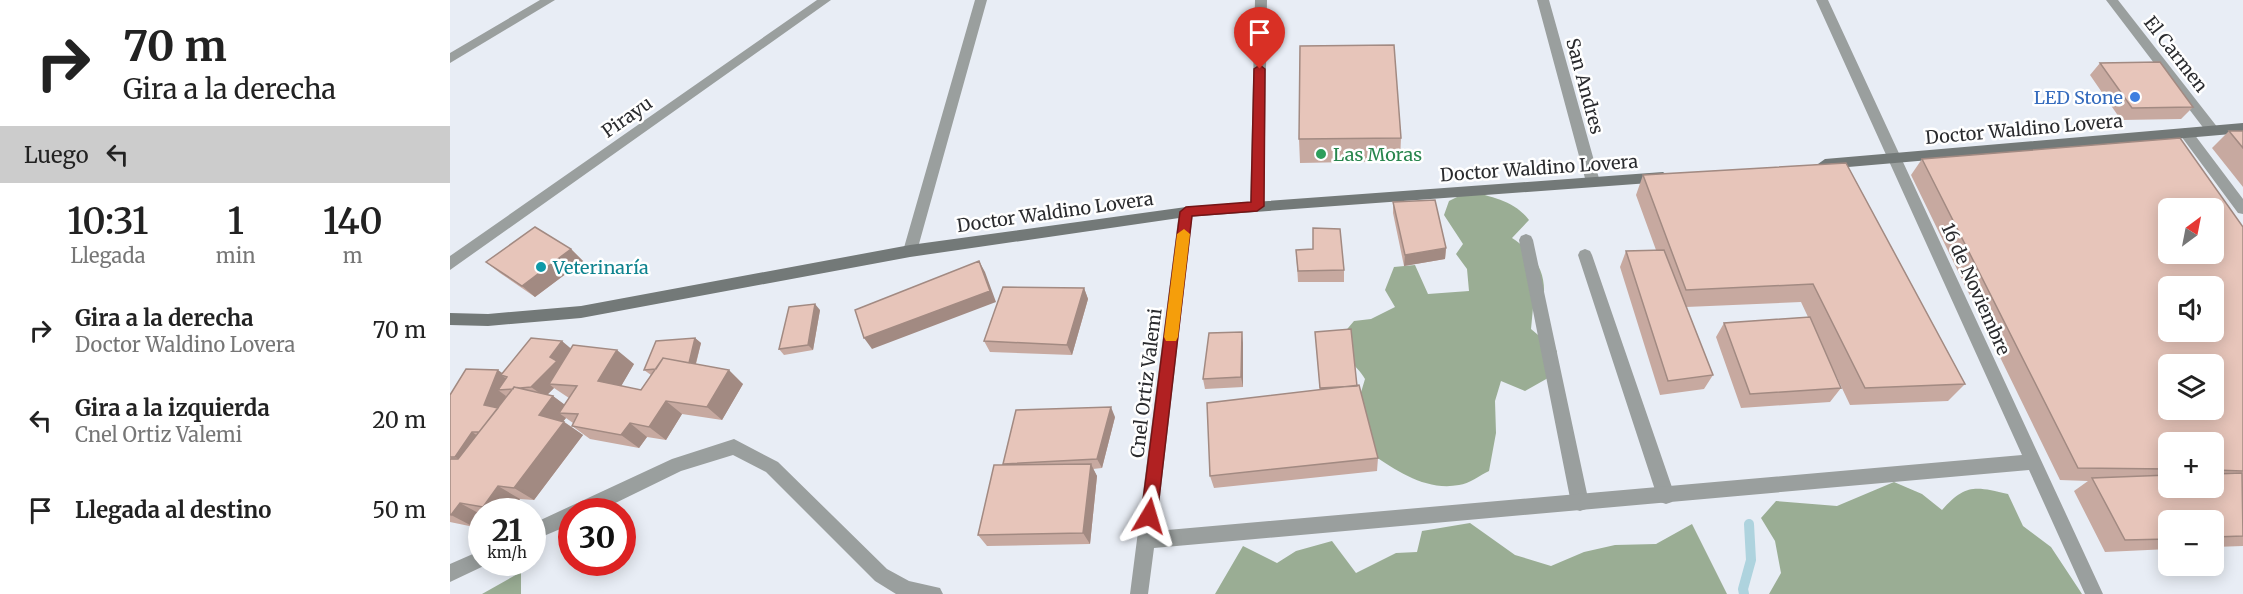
<!DOCTYPE html>
<html lang="es">
<meta charset="utf-8">
<style>
:root{--surface:#fff;--page:#f6f6f6;--text:#222;--muted:#767676}
body{margin:0;font-family:Merriweather,serif;background:var(--page);color:var(--text);height:100vh;display:flex;flex-direction:column;font-size:22px;white-space:nowrap}
*{box-sizing:border-box;margin:0}
p{font-size:20px;color:var(--muted)}
.icon{flex:none;width:33px;height:33px;fill:none;stroke:currentColor;stroke-width:2;stroke-linecap:round;stroke-linejoin:round}
.map{position:relative;flex:1;overflow:hidden}
.side{display:flex;flex-direction:column;background:var(--surface);width:450px}
.side>*{flex:none}
.banner{background:#fff;color:var(--text);overflow:hidden}
.needle{width:39px;rotate:32deg}
.tools{position:absolute;left:1708px;top:198px;display:grid;gap:12px}
.tools a{display:grid;place-items:center;width:66px;height:66px;border-radius:9px;background:var(--surface);box-shadow:0 3px 15px #0003;font-size:30px}
.speed{position:absolute;left:18px;top:498px;display:flex;gap:12px;font-size:30px;font-weight:700;text-align:center}
.speed>*{display:grid;place-content:center;width:78px;height:78px;border-radius:50%;background:var(--surface);box-shadow:0 3px 15px #0003;line-height:1}
.speed small{font-size:15px;font-weight:400}
.speed .limit{border:9px solid #d22;background:#fff;color:#111}
.pin{position:absolute;display:grid;place-items:center;width:51px;height:51px;color:#fff;margin:-62px -26px;border-radius:50% 50% 50% 0;rotate:-45deg;box-shadow:0 0 6px #0007}
.pin .icon{rotate:45deg}
.me{position:absolute;width:66px;margin:-33px;rotate:7deg;stroke-linejoin:round;filter:drop-shadow(0 0 4px #0008)}
.turn{display:flex;align-items:center;gap:21px;height:126px;padding:0 24px;font-size:27px}
.turn .icon{width:78px;height:78px;stroke-width:2.5}
.turn b{display:block;font-size:42px;line-height:51px}
.then{display:flex;align-items:center;height:57px;padding:0 24px;background:#0003;gap:12px;font-size:22px}
.eta{display:flex;justify-content:space-evenly;align-items:center;height:102px;text-align:center}
.eta b{font-size:36px;font-weight:600;line-height:42px}
ul{padding:0;list-style:none}
li{display:flex;align-items:center;gap:18px;height:90px;padding:0 24px}
li div{flex:1}
li b{display:block;font-size:22px}
li em{font-style:normal}
main{display:flex;flex:1;min-height:0}
.map>svg:first-child{display:block}
.forest{fill:#9aad94}
.lines{fill:none;stroke-linecap:round;stroke-linejoin:round}
.stream{stroke:#aed3de;stroke-width:10}
.lane{fill:#9a9f9e;fill-rule:evenodd}
.street{fill:#9a9f9e;fill-rule:evenodd}
.secondary{fill:#737978;fill-rule:evenodd}
.wall{fill:#c7a9a0;fill-rule:evenodd}
.shaded-wall{fill:#a28a82}
.building{fill:#e7c5ba;stroke:#a28a82;stroke-width:1.5;fill-rule:evenodd}
.route{fill:#b12122;stroke:#731516;stroke-width:1.5}
.slow{fill:#f59e0b}
.shop-dot{fill:#3f7fe0;stroke:#fff;stroke-width:2}
.leisure-dot{fill:#2e9e5b;stroke:#fff;stroke-width:2}
.culture-dot{fill:#0f9aa8;stroke:#fff;stroke-width:2}
.labels{text-anchor:middle;dominant-baseline:central;stroke-width:5;stroke-linejoin:round;paint-order:stroke}
.street-label{font-size:18px;fill:#2a2b2e;stroke:#fff}
.shop-label{font-size:18px;fill:#366cbe;stroke:#fff;text-anchor:end}
.leisure-label{font-size:18px;fill:#27864d;stroke:#fff;text-anchor:start}
.culture-label{font-size:18px;fill:#0d838f;stroke:#fff;text-anchor:start}
</style>
<main>
<section class="side">
<div class="banner">
<div class="turn"><svg class="icon" aria-label="right" viewBox="0 0 24 24"><path d="M7 20v-9h11M14 6l5 5-5 5"/></svg><div><b>70 m</b>Gira a la derecha</div></div>
<div class="then">Luego<svg class="icon" aria-label="left" viewBox="0 0 24 24"><path d="M17 20v-9H6M10 6l-5 5 5 5"/></svg></div>
</div>
<div class="eta">
<div><b>10:31</b><p>Llegada</p></div>
<div><b>1</b><p>min</p></div>
<div><b>140</b><p>m</p></div>
</div>
<ul>
<li><svg class="icon" aria-label="right" viewBox="0 0 24 24"><path d="M7 20v-9h11M14 6l5 5-5 5"/></svg><div><b>Gira a la derecha</b><p>Doctor Waldino Lovera</p></div><em>70 m</em></li>
<li><svg class="icon" aria-label="left" viewBox="0 0 24 24"><path d="M17 20v-9H6M10 6l-5 5 5 5"/></svg><div><b>Gira a la izquierda</b><p>Cnel Ortiz Valemi</p></div><em>20 m</em></li>
<li><svg class="icon" aria-label="arrive" viewBox="0 0 24 24"><path d="M6 21V4h12l-3 4 3 4H6"/></svg><div><b>Llegada al destino</b></div><em>50 m</em></li>
</ul>
</section>
<div class="map">
<svg width="1793" height="594" viewBox="0 0 1793 594">
<rect width="100%" height="100%" fill="#e8edf5"/>
<path class="forest" d="M1019,191C1042,197 1065,201 1079,220L1062,238C1085,253 1098,274 1093,302L1083,308L1081,329L1107,351L1098,378L1075,391L1051,381L1045,401L1046,433L1039,471C1030,475 1019,484 1009,485C977,491 948,472 923,455L909,399L915,379C907,364 890,357 887,341L904,321L921,319L945,307L935,290L944,267L965,265L978,294L1019,291L1017,269L1006,254L1013,244L994,215L999,201Z
M1444,482L1472,494L1492,510C1515,484 1525,486 1558,494L1573,526L1601,547L1632,594H1319L1331,573L1325,541L1311,518L1326,501L1387,506Z
M1020,523L1065,555L1101,566L1134,552L1165,545L1206,544L1242,524L1277,594H765L793,546L827,563L846,551L882,541L906,573L946,553L967,552L972,531Z
M71,572V594H32Z"/>
<g class="lines">
<path class="stream" d="M1294,594L1293,589L1301,560L1299,524"/>
<path class="lane" d="M1076,234L1081,236L1083,240L1139,503L1136,509L1130,511L1124,509L1121,503L1069,240L1071,236Z
M1135,249L1140,251L1142,255L1225,496L1222,502L1216,504L1210,502L1207,496L1128,255L1130,251Z"/>
<path class="street" d="M90,0H105L0,63V53Z
M367,0H381L0,270V256Z
M525,0H537L467,251L465,255H455L453,251Z
M805,0H817L814,206L807,211L800,206Z
M1087,0H1099L1150,182L1148,186H1138L1136,182Z
M1366,0H1378L1653,594H1635L1579,470L704,548L698,594H680L729,212L736,207L743,212L706,531L1572,455Z
M1656,0H1668L1768,128L1770,131L1768,134H1758Z
M1736,128L1741,130L1793,199V214L1788,213L1731,136L1729,133L1731,130Z
M284,439L328,462L437,569L459,581L490,588L493,594H446L425,581L316,472L283,455L231,471L147,512H122V524L82,541V524L222,459Z
M32,550V562L38,564L0,582V564Z"/>
<path class="secondary" d="M1793,123V133L1375,169L1368,164L1375,159Z
M1213,172L1220,177L1213,182L736,217L460,257L131,318L38,326L0,325V313L38,314L131,306L460,245L736,207Z"/>
</g>
<path class="wall" d="M1650,63L1743,107L1731,119L1671,120L1640,75Z
M1779,131H1793V187L1762,148Z
M951,138L950,161L850,163L849,139Z
M1472,159L1793,227V546L1764,547V520H1719V549L1655,552L1624,491L1638,481L1610,480L1461,175ZM1719,442H1764V488H1719Z
M1396,163L1515,384L1498,401L1400,405L1382,367L1391,388L1380,402L1291,408L1266,337L1274,323L1358,317L1351,302L1236,307L1263,375L1254,389L1210,395L1170,267L1176,251L1206,250L1186,195L1193,175Z
M943,202L996,248L995,259L954,266L943,213Z
M121,249L133,261L85,297L50,273L36,262Z
M846,250L894,270V282H848Z
M634,288L638,299L622,355L540,352L534,341Z
M370,310L363,350L334,355L329,349Z
M865,332L907,386L928,458L927,471L764,488L760,476L870,390Z
M245,338L251,343L246,364L293,384L272,420L232,414L216,440L197,437L189,448L140,439L122,426L123,423L116,418L113,421L133,435L84,500L70,499L60,512H32V517L24,527L0,522V395L52,373L121,349L184,364L171,386L191,390L201,375L194,370ZM104,388L119,398L114,405L103,396L97,395Z
M793,343V387L755,389L753,379Z
M665,417L652,468L643,469L647,476L640,544L537,546L528,535L553,465Z"/>
<path class="shaded-wall" d="M996,248L995,259L954,266L955,255Z
M121,249L133,261L85,297L72,286Z
M529,261L535,272L546,302L422,349L414,338Z
M634,288L638,299L622,355L617,345Z
M365,304L370,310L363,350L358,345Z
M792,332L793,343V387L791,377Z
M245,338L251,343L244,370L238,365Z
M112,341L125,352L99,384L104,388L95,397L81,387L100,357Z
M167,350L184,364L166,395L148,381Z
M48,370L62,380L51,375L61,382L48,390L56,396L51,409L34,405Z
M279,370L293,384L272,420L257,407Z
M103,396L122,410L109,413L116,418L108,428L89,415Z
M216,401L232,414L216,440L199,427Z
M661,407L665,417L652,468L647,459Z
M114,422L133,435L84,500L64,488Z
M180,423L197,437L189,448L171,435Z
M22,432L37,442L21,466L5,457Z
M641,464L647,476L640,544L633,533Z
M48,486L70,499L60,512H41L33,507Z
M10,503L32,515V517L24,527L1,515Z"/>
<path class="building" d="M944,45L951,138L849,139L850,46Z
M1710,62L1743,107L1682,108L1650,63Z
M1779,131H1793V148Z
M1730,138L1793,227V471L1764,470V442H1719V469L1628,468L1472,159ZM1719,208H1764V254H1719ZM1719,286H1764V332H1719ZM1719,364H1764V410H1719Z
M1396,163L1515,384L1415,388L1363,284L1236,290L1193,175Z
M985,200L996,248L955,255L943,202Z
M85,227L121,249L72,286L36,262Z
M863,228L890,229L894,270L848,271L846,250L863,249Z
M1214,250L1263,375L1218,381L1176,251Z
M529,261L540,291L414,338L405,310Z
M553,287L634,288L617,345L534,341Z
M365,304L358,345L329,349L339,307Z
M1360,317L1391,388L1300,394L1274,323Z
M901,329L907,386L870,388L865,332Z
M792,332L791,377L753,379L759,333Z
M81,338L112,341L100,357L107,361L81,387L70,388L64,387L63,389L48,390L57,377L51,375Z
M245,338L239,363L213,358L206,369L194,370L206,341Z
M123,345L167,350L148,381L191,390L213,358L279,370L257,407L216,401L199,427L180,423L171,435L122,426L128,414L109,413L127,386L99,384Z
M16,369L48,370L34,405L48,408L29,432H22L5,457H0V395Z
M909,385L928,458L760,476L757,403Z
M64,387L103,396L89,415L114,422L64,488L48,486L33,507L10,503L1,515L0,514V459H8Z
M661,407L647,459L553,464L566,410Z
M641,464L633,533L528,535L544,465Z
M1792,473L1793,536L1764,537V520H1719V539L1675,540L1642,478L1719,475V488H1764V474Z"/>
<path class="route" d="M810,65L815,69L814,206L807,211L742,216L707,516L705,522L699,524L694,522L691,516L730,212L736,207L801,202L804,69Z"/>
<path class="slow" d="M734,229L740,234L728,337L726,341H716L714,337L727,234Z"/>
<circle class="shop-dot" cx="1685" cy="97" r="6"/>
<circle class="leisure-dot" cx="871" cy="154" r="6"/>
<circle class="culture-dot" cx="91" cy="267" r="6"/>
<g class="labels">
<g class="street-label">
<text transform="translate(1726 54) rotate(52)">El Carmen</text>
<text transform="translate(1135 86) rotate(75)">San Andres</text>
<text transform="translate(177 117) rotate(-35)">Pirayu</text>
<text transform="translate(1574 129) rotate(-5)">Doctor Waldino Lovera</text>
<text transform="translate(1089 168) rotate(-4)">Doctor Waldino Lovera</text>
<text transform="translate(605 212) rotate(-8)">Doctor Waldino Lovera</text>
<text transform="translate(1526 289) rotate(66)">16 de Noviembre</text>
<text transform="translate(696 383) rotate(-83)">Cnel Ortiz Valemi</text>
</g>
<g class="shop-label">
<text x="1673" y="97">LED Stone</text>
</g>
<g class="leisure-label">
<text x="883" y="154">Las Moras</text>
</g>
<g class="culture-label">
<text x="103" y="267">Veterinaría</text>
</g>
</g>
</svg>
<div class="tools">
<a><svg class="needle" viewBox="-14 -14 28 28"><path d="M0-13l5 13h-10z" fill="#e53935"/><path d="M0 13l5-13h-10z" fill="#767676"/></svg></a>
<a><svg class="icon" aria-label="sound" viewBox="0 0 24 24"><path d="M4 9h4l5-4v14l-5-4H4zM17 9q2 3 0 6"/></svg></a>
<a><svg class="icon" aria-label="layers" viewBox="0 0 24 24"><path d="M12 4l9 5-9 5-9-5zM3 14l9 5 9-5"/></svg></a>
<a>+</a>
<a>−</a>
</div>
<div class="speed"><div>21<small>km/h</small></div><div class="limit">30</div></div>
<div class="pin" style="left:810px;top:69px;background:#d93025"><svg class="icon" aria-label="arrive" viewBox="0 0 24 24"><path d="M6 21V4h12l-3 4 3 4H6"/></svg></div>
<svg class="me" style="left:699px;top:516px" viewBox="-20 -20 40 40"><path d="M0-17L14 15 0 8-14 15z" fill="#b12122" stroke="#fff" stroke-width="4"/></svg>
</div>
</main>
